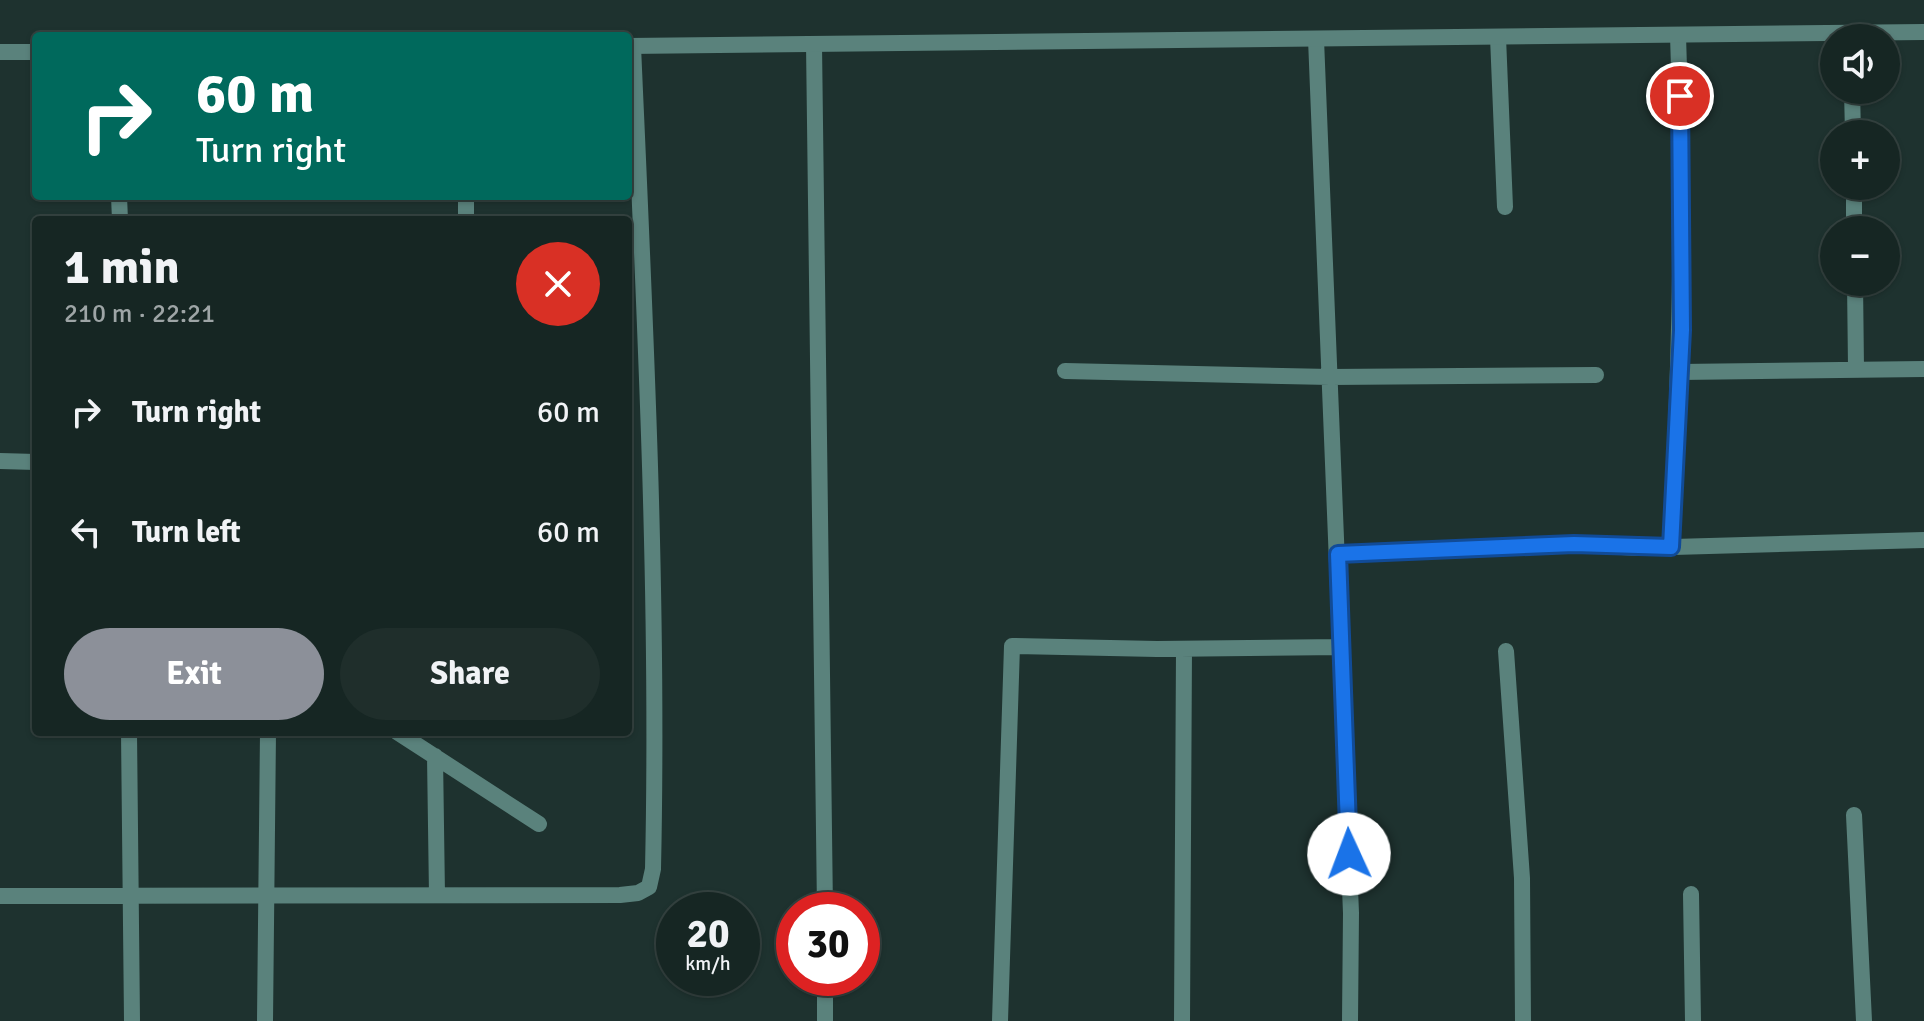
<!DOCTYPE html>
<meta charset="utf-8">
<style>
:root{--surface:#162623;--page:#1f2e2b;--text:#f1f3f6;--muted:#9ea5a6;--line:#354341;--accent:#8c9099}
body{margin:0;font-family:Signika,sans-serif;background:var(--page);color:var(--text);height:100vh;display:flex;flex-direction:column;font-size:30px;white-space:nowrap}
*{box-sizing:border-box;margin:0}
p{font-size:26px;color:var(--muted)}
.icon{flex:none;width:44px;height:44px;fill:none;stroke:currentColor;stroke-width:2;stroke-linecap:round;stroke-linejoin:round}
.map{position:relative;flex:1;overflow:hidden}
.sheet{position:absolute;left:32px;top:216px;width:600px;height:520px;display:flex;flex-direction:column;background:var(--surface);border-radius:8px;box-shadow:0 2px 6px #0004,0 0 0 2px var(--line)}
.sheet>*{flex:none}
.banner{position:absolute;left:32px;top:32px;width:600px;height:168px;border-radius:8px;box-shadow:0 2px 6px #0004,0 0 0 2px var(--line);background:#00695c;color:#fff;overflow:hidden}
.tools{position:absolute;left:1820px;top:24px;display:grid;gap:16px}
.tools a{display:grid;place-items:center;width:80px;height:80px;border-radius:50%;background:var(--surface);box-shadow:0 2px 6px #0004,0 0 0 2px var(--line);font-size:40px}
.speed{position:absolute;left:656px;top:892px;display:flex;gap:16px;font-size:40px;font-weight:700;text-align:center}
.speed>*{display:grid;place-content:center;width:104px;height:104px;border-radius:50%;background:var(--surface);box-shadow:0 2px 6px #0004,0 0 0 2px var(--line);line-height:1}
.speed small{font-size:20px;font-weight:400}
.speed .limit{border:12px solid #d22;background:#fff;color:#111}
.pin{position:absolute;display:grid;place-items:center;width:68px;height:68px;color:#fff;margin:-34px;border:4px solid #fff;border-radius:50%;box-shadow:0 2px 8px #0007}
.me{position:absolute;width:88px;margin:-44px;rotate:358deg;stroke-linejoin:round;filter:drop-shadow(0 0 6px #0008)}
.turn{display:flex;align-items:center;gap:28px;height:168px;padding:0 32px;font-size:36px}
.turn .icon{width:104px;height:104px;stroke-width:2.5}
.turn b{display:block;font-size:56px;line-height:68px}
.round{display:grid;place-items:center;flex:none;width:84px;height:84px;border-radius:42px;background:var(--page)}
.head{display:flex;align-items:center;justify-content:space-between;height:136px;padding:0 32px}
h1{font-size:48px;font-weight:800;line-height:60px}
.cta{display:flex;gap:16px;margin-top:auto;padding:16px 32px}
.cta a{flex:1;height:92px;border-radius:48px;background:var(--accent);color:#fff;font-size:32px;font-weight:800;line-height:92px;text-align:center}
.cta a+a{background:var(--page);color:var(--text)}
ul{padding:0;list-style:none}
li{display:flex;align-items:center;gap:24px;height:120px;padding:0 32px}
li div{flex:1}
li b{display:block;font-size:30px}
li em{font-style:normal}
.map>svg:first-child{display:block}
.lines{fill:none;stroke-linecap:round;stroke-linejoin:round}
.minor{stroke:#5a827c;stroke-width:16}
.tertiary{stroke:#5a827c;stroke-width:16}
.route-casing{stroke:#114b97;stroke-width:20}
.route{stroke:#1a73e8;stroke-width:14}
</style>
<div class="map">
<svg width="1924" height="1021" viewBox="0 0 1924 1021">
<rect width="100%" height="100%" fill="#1e322f"/>
<g class="lines">
<path class="minor" d="M1498,37L1505,207
M1316,39L1351,913L1350,1021
M814,44L825,910
M1852,90L1853,134
M1854,186V230
M119,196L120,220
M466,196V220
M1855,282L1856,368
M1065,371L1330,377L1596,375
M1680,372L1924,369
M0,461L36,462
M1671,547C1679,376 1684,207 1678,35
M1338,554L1574,544L1638,548L1924,540
M1506,651L1522,878L1523,1021
M129,732L132,1021
M397,732L539,824
M435,756L437,895
M1854,815L1864,1021
M1691,894L1693,1021
M0,896L620,895L638,893L649,887L653,869C659,595 645,320 633,46
M265,1021L268,732
M825,1021V978
M1000,1021L1012,646L1157,649L1342,647
M1182,1021L1184,649"/>
<path class="tertiary" d="M628,46L1924,32
M0,52H36"/>
</g>
<g class="lines">
<defs>
<path id="route" d="M1349,854L1338,554L1574,544L1671,547L1682,330L1680,96"/>
</defs>
<use href="#route" class="route-casing"/>
<use href="#route" class="route"/>
</g>
</svg>
<div class="tools">
<a><svg class="icon" aria-label="sound" viewBox="0 0 24 24"><path d="M4 9h4l5-4v14l-5-4H4zM17 9q2 3 0 6"/></svg></a>
<a>+</a>
<a>−</a>
</div>
<div class="speed"><div>20<small>km/h</small></div><div class="limit">30</div></div>
<div class="pin" style="left:1680px;top:96px;background:#d93025"><svg class="icon" aria-label="arrive" viewBox="0 0 24 24"><path d="M6 21V4h12l-3 4 3 4H6"/></svg></div>
<svg class="me" style="left:1349px;top:854px" viewBox="-20 -20 40 40"><circle r="19" fill="#fff"/><path d="M0-13L10 11 0 6-10 11z" fill="#1a73e8"/></svg>
<div class="banner">
<div class="turn"><svg class="icon" aria-label="right" viewBox="0 0 24 24"><path d="M7 20v-9h11M14 6l5 5-5 5"/></svg><div><b>60 m</b>Turn right</div></div>
</div>
<section class="sheet">
<div class="head"><div><h1>1 min</h1><p>210 m · 22:21</p></div><a class="round" style="background:#d93025;color:#fff"><svg class="icon" aria-label="close" viewBox="0 0 24 24"><path d="M6 6l12 12M18 6L6 18"/></svg></a></div>
<ul>
<li><svg class="icon" aria-label="right" viewBox="0 0 24 24"><path d="M7 20v-9h11M14 6l5 5-5 5"/></svg><div><b>Turn right</b></div><em>60 m</em></li>
<li><svg class="icon" aria-label="left" viewBox="0 0 24 24"><path d="M17 20v-9H6M10 6l-5 5 5 5"/></svg><div><b>Turn left</b></div><em>60 m</em></li>
</ul>
<div class="cta"><a>Exit</a><a>Share</a></div>
</section>
</div>
